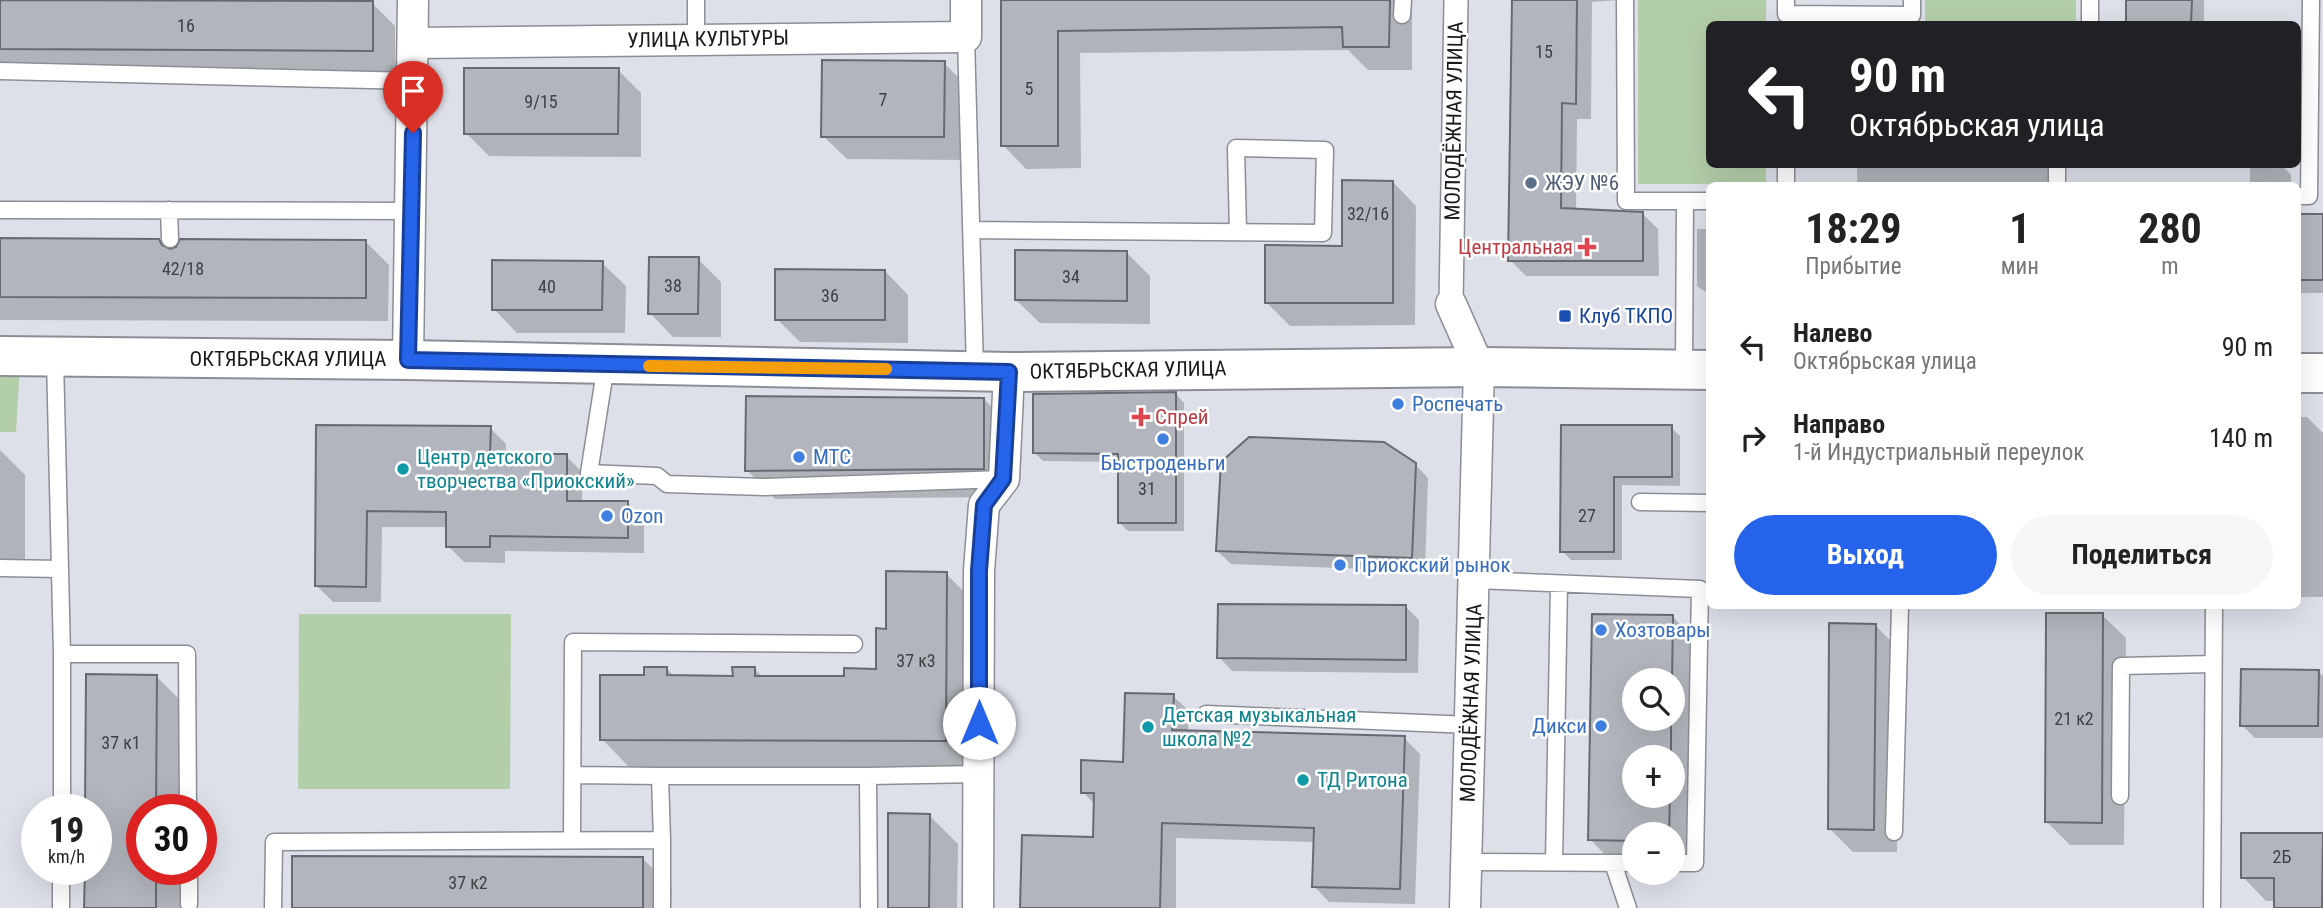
<!DOCTYPE html>
<html lang="ru">
<meta charset="utf-8">
<style>
:root{--surface:#fff;--page:#f6f6f6;--text:#222;--muted:#767676;--accent:#2563eb}
body{margin:0;font-family:"Roboto Condensed",sans-serif;background:var(--page);color:var(--text);height:100vh;display:flex;flex-direction:column;font-size:26px;white-space:nowrap}
*{box-sizing:border-box;margin:0}
p{font-size:23px;color:var(--muted)}
.icon{flex:none;width:38px;height:38px;fill:none;stroke:currentColor;stroke-width:2;stroke-linecap:round;stroke-linejoin:round}
.map{position:relative;flex:1;overflow:hidden}
.sheet{position:absolute;left:1706px;top:182px;width:595px;height:427px;display:flex;flex-direction:column;background:var(--surface);border-radius:10px;box-shadow:0 7px 28px #0002}
.sheet>*{flex:none}
.banner{position:absolute;left:1706px;top:21px;width:595px;height:147px;border-radius:10px;box-shadow:0 7px 28px #0002;background:#202124;color:#fff;overflow:hidden}
.buttons{position:absolute;left:1622px;top:668px;display:grid;gap:14px}
.buttons a{display:grid;place-items:center;width:63px;height:63px;border-radius:50%;background:var(--surface);box-shadow:0 7px 28px #0002;font-size:35px}
.speed{position:absolute;left:21px;top:794px;display:flex;gap:14px;font-size:35px;font-weight:700;text-align:center}
.speed>*{display:grid;place-content:center;width:91px;height:91px;border-radius:50%;background:var(--surface);box-shadow:0 7px 28px #0002;line-height:1}
.speed small{font-size:18px;font-weight:400}
.speed .limit{border:10px solid #d22;background:#fff;color:#111}
.pin{position:absolute;display:grid;place-items:center;width:60px;height:60px;color:#fff;margin:-72px -30px;border-radius:50% 50% 50% 0;rotate:-45deg;box-shadow:0 0 7px #0007}
.pin .icon{rotate:45deg}
.me{position:absolute;width:77px;margin:-38px;rotate:0deg;stroke-linejoin:round;filter:drop-shadow(0 0 5px #0008)}
.turn{display:flex;align-items:center;gap:24px;height:147px;padding:0 28px;font-size:32px}
.turn .icon{width:91px;height:91px;stroke-width:2.5}
.turn b{display:block;font-size:49px;line-height:60px}
.eta{display:flex;justify-content:space-evenly;align-items:center;height:119px;text-align:center}
.eta b{font-size:42px;font-weight:700;line-height:49px}
.cta{display:flex;gap:14px;margin-top:auto;padding:14px 28px}
.cta a{flex:1;height:80px;border-radius:42px;background:var(--accent);color:#fff;font-size:28px;font-weight:700;line-height:80px;text-align:center}
.cta a+a{background:var(--page);color:var(--text)}
ul{padding:0;list-style:none}
li{display:flex;align-items:center;gap:21px;height:91px;padding:0 28px}
li div{flex:1}
li b{display:block;font-size:26px}
li em{font-style:normal}
.map>svg:first-child{display:block}
.green{fill:#b3cfa9}
.shadow{fill:#0003;fill-rule:evenodd}
.building{fill:#b2b5bd;stroke:#676a72;stroke-width:2}
.lines{fill:none;stroke-linecap:round;stroke-linejoin:round}
.service-casing{stroke:#8b8e96;stroke-width:19}
.pedestrian-casing{stroke:#8b8e96;stroke-width:26}
.minor-casing{stroke:#8b8e96;stroke-width:33}
.secondary-casing{stroke:#8b8e96;stroke-width:42}
.service{stroke:#fff;stroke-width:16}
.pedestrian{stroke:#fff;stroke-width:23}
.minor{stroke:#fff;stroke-width:30}
.secondary{stroke:#fff;stroke-width:38}
.route-casing{stroke:#184099;stroke-width:18}
.route{stroke:#2563eb;stroke-width:12}
.slow{stroke:#f59e0b;stroke-width:12}
.service-dot{fill:#5c6f8a;stroke:#fff;stroke-width:2.5}
.health-dot{fill:#e0444e;stroke:#fff;stroke-width:2.5}
.transit-dot{fill:#1a4fb4;stroke:#fff;stroke-width:2.5}
.shop-dot{fill:#3f7fe0;stroke:#fff;stroke-width:2.5}
.culture-dot{fill:#0f9aa8;stroke:#fff;stroke-width:2.5}
.labels{text-anchor:middle;dominant-baseline:central;stroke-width:5;stroke-linejoin:round;paint-order:stroke}
.number-label{font-size:18px;fill:#3f4145}
.street-label{font-size:21px;fill:#191a1d;stroke:#fff}
.service-label{font-size:21px;fill:#4e5e75;stroke:#fff;text-anchor:start}
.health-label{font-size:21px;fill:#be3a42;stroke:#fff;text-anchor:end}
.transit-label{font-size:21px;fill:#164399;stroke:#fff;text-anchor:start}
.shop-label{font-size:21px;fill:#366cbe;stroke:#fff;text-anchor:start}
.culture-label{font-size:21px;fill:#0d838f;stroke:#fff;text-anchor:start}
</style>
<div class="map">
<svg width="2323" height="908" viewBox="0 0 2323 908">
<rect width="100%" height="100%" fill="#dde0e9"/>
<path class="green" d="M1638,0H1766V24H1710V164L1766,165V184H1638Z
M1925,0H2076V24H1925Z
M0,366H20L16,432H0Z
M299,614H511L510,789H298Z"/>
<path class="shadow" d="M1003,0H1412V70H1368L1348,50L1080,53L1081,168L1026,169L1003,145Z
M1514,0H1619L1592,2L1591,119H1577L1576,211L1642,213L1658,229L1659,276H1526L1510,260Z
M2128,0H2204V24H2127Z
M0,2L372,3L395,26V74L0,68Z
M944,63L967,86V160L847,159L823,136Z
M618,70L641,93V157L489,156L466,133Z
M1857,164H2064L2059,186H1861L1857,182Z
M2250,164H2281L2291,175V186H2250Z
M1393,182L1416,206L1415,325L1290,326L1266,302L1344,247Z
M2298,215H2323V293H2298Z
M1697,229H1710V295L1697,286Z
M0,240L159,241L170,251L365,241L389,265L388,321L0,320Z
M1126,252L1150,276V324L1040,323L1016,300Z
M698,259L721,282V337H673L650,313Z
M602,263L626,286L625,333H517L494,309Z
M885,271L908,295V343L800,342L777,319Z
M1176,394L1184,403V531H1128L1119,522L1120,462L1043,461L1034,452Z
M984,399L1012,428V497L775,499L747,470Z
M2298,417H2307L2323,433V597H2298Z
M318,427L490,428L506,444V456H566L582,472V503H628L644,520V553L505,551V563L464,562L448,546V527H382L381,602H333L317,586Z
M1563,427H1671L1680,436V486L1622,485V560H1571L1562,551Z
M0,450L25,475V564H0Z
M1415,464L1428,478L1425,571L1231,564L1217,551Z
M946,574L975,602L973,769L630,768L602,739L646,677L667,669L675,677L735,678L755,669L763,678H846L877,671L887,630Z
M1405,606L1419,620L1418,673L1232,671L1219,657Z
M2102,615L2126,638L2124,845H2070L2046,821Z
M1594,616L1673,617L1696,641L1692,864H1673V835H1634V863H1613L1590,839ZM1634,681H1673V719H1634ZM1634,758H1673V796H1634Z
M1875,625L1899,649L1897,852H1853L1830,829Z
M2318,671L2323,676V738H2255L2242,725Z
M88,676H156L185,705V810H142V870H184V908H86V870H96V810H87Z
M1173,696L1189,711L1188,732L1404,738L1420,754L1415,904L1329,902L1314,886L1315,842L1176,838V908H1021L1095,839V805L1083,792L1124,763Z
M929,815L958,844L957,908H889Z
M2322,835L2323,908H2276V901H2266L2243,877Z
M643,859L672,887L671,908H294Z"/>
<path class="building" d="M0,0L373,1V51L0,49Z
M1001,0H1390L1389,47H1343L1342,27L1058,31V146H1001Z
M1512,0H1577L1576,104L1562,103L1561,208L1643,212V261H1508Z
M2126,0H2192L2191,24H2126Z
M822,60L945,61L944,137H821Z
M464,68H619L618,134H464Z
M1342,180L1393,181V303H1265V245L1342,246Z
M2298,214H2323V280H2298Z
M0,238L159,239L162,245L170,249L176,247L180,239L366,240V298L0,297Z
M1015,250L1127,251V301L1015,300Z
M649,257H699L698,314H648Z
M492,260L603,261L602,310H492Z
M775,269L885,270V320H775Z
M1176,392V523H1118V454L1033,453V394Z
M746,396L984,398V469L745,471Z
M316,425L491,426L490,454H567V501H628V538L490,536V547H446V512L367,511L366,587L315,586Z
M1561,425H1672V477H1614V552H1560Z
M1249,437L1384,442L1416,463L1412,558L1216,551L1221,462Z
M886,571L947,572L946,741L600,740V675H644V667H667V675L733,676L732,667H755V676H844V668L876,669V628L886,629Z
M1218,604L1406,605V660L1217,658Z
M2046,613H2103L2102,823L2045,822Z
M1592,614L1673,615L1672,681H1634V719H1671V758H1634V796H1670L1669,835H1634V841L1588,840Z
M1829,623L1876,624L1874,830L1828,829Z
M2241,669L2319,670L2318,726H2240Z
M86,674L157,675L156,810H142V870H156V908H84L85,870H96V810H85Z
M1125,693L1174,694L1172,730L1405,736L1400,889L1312,887L1314,828L1162,823L1160,908H1020L1022,835L1093,837L1094,793H1081V760L1123,762Z
M888,813L930,814L929,908H888Z
M2241,833H2323L2322,908H2274V878H2241Z
M292,856L643,857V908H292Z"/>
<g class="lines">
<defs>
<path id="service" d="M1625,0L1626,201H1710
M1786,0V14L1912,15V0
M2090,0V24
M1402,15L1403,0
M966,37L975,370
M696,39V0
M0,71L413,81
M1786,164V186
M2057,164V186
M2298,196H2309L2311,0
M0,210L412,211
M169,210L170,239
M972,230L1323,233L1325,150L1236,148L1238,232
M55,358L62,654V810
M606,365L589,473L657,476L667,484L765,487L1004,479
M1684,369L1685,201
M1640,502L1710,503
M0,568L60,569
M1475,580L1700,589L1695,863H1673
M62,654H187L188,810
M1206,714L1471,725
M574,775L660,776
M2120,796L2121,666L2213,664
M1894,832L1900,606
M572,840L573,642L854,644
M662,840L660,776H868
M1467,862L1634,863
M1554,862L1559,584
M1613,863L1628,908
M189,870V904
M61,908V870
M273,908L274,842L662,840V908
M869,908L868,776L979,774
M2212,908L2214,606"/>
<path id="pedestrian" d="M1451,304L1456,0"/>
<path id="minor" d="M413,43L966,37V0
M1451,304L1479,367L1465,908
M408,360L413,0
M978,908L979,571L984,505L1004,479L1009,372"/>
<path id="secondary" d="M0,356L408,360L1009,372L1479,367L1710,370
M2298,373H2323"/>
</defs>
<use href="#service" class="service-casing"/>
<use href="#pedestrian" class="pedestrian-casing"/>
<use href="#minor" class="minor-casing"/>
<use href="#secondary" class="secondary-casing"/>
<use href="#service" class="service"/>
<use href="#pedestrian" class="pedestrian"/>
<use href="#minor" class="minor"/>
<use href="#secondary" class="secondary"/>
</g>
<g class="lines">
<defs>
<path id="route" d="M413,133L408,360L1009,372L1003,479L984,505L979,571V723"/>
</defs>
<use href="#route" class="route-casing"/>
<use href="#route" class="route"/>
<path class="slow" d="M649,366L886,369"/>
</g>
<circle class="service-dot" cx="1531" cy="183" r="7"/>
<g class="health-dot">
<path d="M1583.5 236.5h7v7h7v7h-7v7h-7v-7h-7v-7h7z"/>
<path d="M1137.5 406.5h7v7h7v7h-7v7h-7v-7h-7v-7h7z"/>
</g>
<rect class="transit-dot" x="1558" y="309" width="14" height="14" rx="3.5"/>
<g class="shop-dot">
<circle cx="1398" cy="404" r="7"/>
<circle cx="1163" cy="439" r="7"/>
<circle cx="799" cy="457" r="7"/>
<circle cx="607" cy="516" r="7"/>
<circle cx="1340" cy="565" r="7"/>
<circle cx="1601" cy="630" r="7"/>
<circle cx="1601" cy="726" r="7"/>
</g>
<g class="culture-dot">
<circle cx="403" cy="469" r="7"/>
<circle cx="1148" cy="727" r="7"/>
<circle cx="1303" cy="780" r="7"/>
</g>
<g class="labels">
<g class="number-label">
<text x="186" y="25">16</text>
<text x="1544" y="51">15</text>
<text x="1029" y="88">5</text>
<text x="883" y="99">7</text>
<text x="541" y="101">9/15</text>
<text x="1368" y="213">32/16</text>
<text x="183" y="268">42/18</text>
<text x="1071" y="276">34</text>
<text x="673" y="285">38</text>
<text x="547" y="286">40</text>
<text x="830" y="295">36</text>
<text x="1147" y="488">31</text>
<text x="1587" y="515">27</text>
<text x="916" y="660">37 к3</text>
<text x="2074" y="718">21 к2</text>
<text x="121" y="742">37 к1</text>
<text x="2282" y="856">2Б</text>
<text x="468" y="882">37 к2</text>
</g>
<g class="street-label">
<text transform="translate(708 39) rotate(-1)">УЛИЦА КУЛЬТУРЫ</text>
<text transform="translate(1454 121) rotate(-89)">МОЛОДЁЖНАЯ УЛИЦА</text>
<text x="288" y="359">ОКТЯБРЬСКАЯ УЛИЦА</text>
<text transform="translate(1128 370) rotate(-1)">ОКТЯБРЬСКАЯ УЛИЦА</text>
<text transform="translate(1471 703) rotate(-88)">МОЛОДЁЖНАЯ УЛИЦА</text>
</g>
<g class="service-label">
<text x="1545" y="183">ЖЭУ №6</text>
</g>
<g class="health-label">
<text x="1573" y="247">Центральная</text>
<text x="1155" y="417" text-anchor="start">Спрей</text>
</g>
<g class="transit-label">
<text x="1579" y="316">Клуб ТКПО</text>
</g>
<g class="shop-label">
<text x="1412" y="404">Роспечать</text>
<text x="813" y="457">МТС</text>
<text x="1163" y="463" text-anchor="middle">Быстроденьги</text>
<text x="621" y="516">Ozon</text>
<text x="1354" y="565">Приокский рынок</text>
<text x="1615" y="630">Хозтовары</text>
<text x="1587" y="726" text-anchor="end">Дикси</text>
</g>
<g class="culture-label">
<text x="417" y="457">Центр детского<tspan x="417" dy="24">творчества «Приокский»</tspan></text>
<text x="1162" y="715">Детская музыкальная<tspan x="1162" dy="24">школа №2</tspan></text>
<text x="1317" y="780">ТД Ритона</text>
</g>
</g>
</svg>
<div class="buttons">
<a><svg class="icon" aria-label="search" viewBox="0 0 24 24"><circle cx="10" cy="10" r="6"/><path d="M15 15l6 6"/></svg></a>
<a>+</a>
<a>−</a>
</div>
<div class="speed"><div>19<small>km/h</small></div><div class="limit">30</div></div>
<div class="pin" style="left:413px;top:133px;background:#d93025"><svg class="icon" aria-label="arrive" viewBox="0 0 24 24"><path d="M6 21V4h12l-3 4 3 4H6"/></svg></div>
<svg class="me" style="left:979px;top:723px" viewBox="-20 -20 40 40"><circle r="19" fill="#fff"/><path d="M0-13L10 11 0 6-10 11z" fill="#2563eb"/></svg>
<div class="banner">
<div class="turn"><svg class="icon" aria-label="left" viewBox="0 0 24 24"><path d="M17 20v-9H6M10 6l-5 5 5 5"/></svg><div><b>90 m</b>Октябрьская улица</div></div>
</div>
<section class="sheet">
<div class="eta">
<div><b>18:29</b><p>Прибытие</p></div>
<div><b>1</b><p>мин</p></div>
<div><b>280</b><p>m</p></div>
</div>
<ul>
<li><svg class="icon" aria-label="left" viewBox="0 0 24 24"><path d="M17 20v-9H6M10 6l-5 5 5 5"/></svg><div><b>Налево</b><p>Октябрьская улица</p></div><em>90 m</em></li>
<li><svg class="icon" aria-label="right" viewBox="0 0 24 24"><path d="M7 20v-9h11M14 6l5 5-5 5"/></svg><div><b>Направо</b><p>1-й Индустриальный переулок</p></div><em>140 m</em></li>
</ul>
<div class="cta"><a>Выход</a><a>Поделиться</a></div>
</section>
</div>
